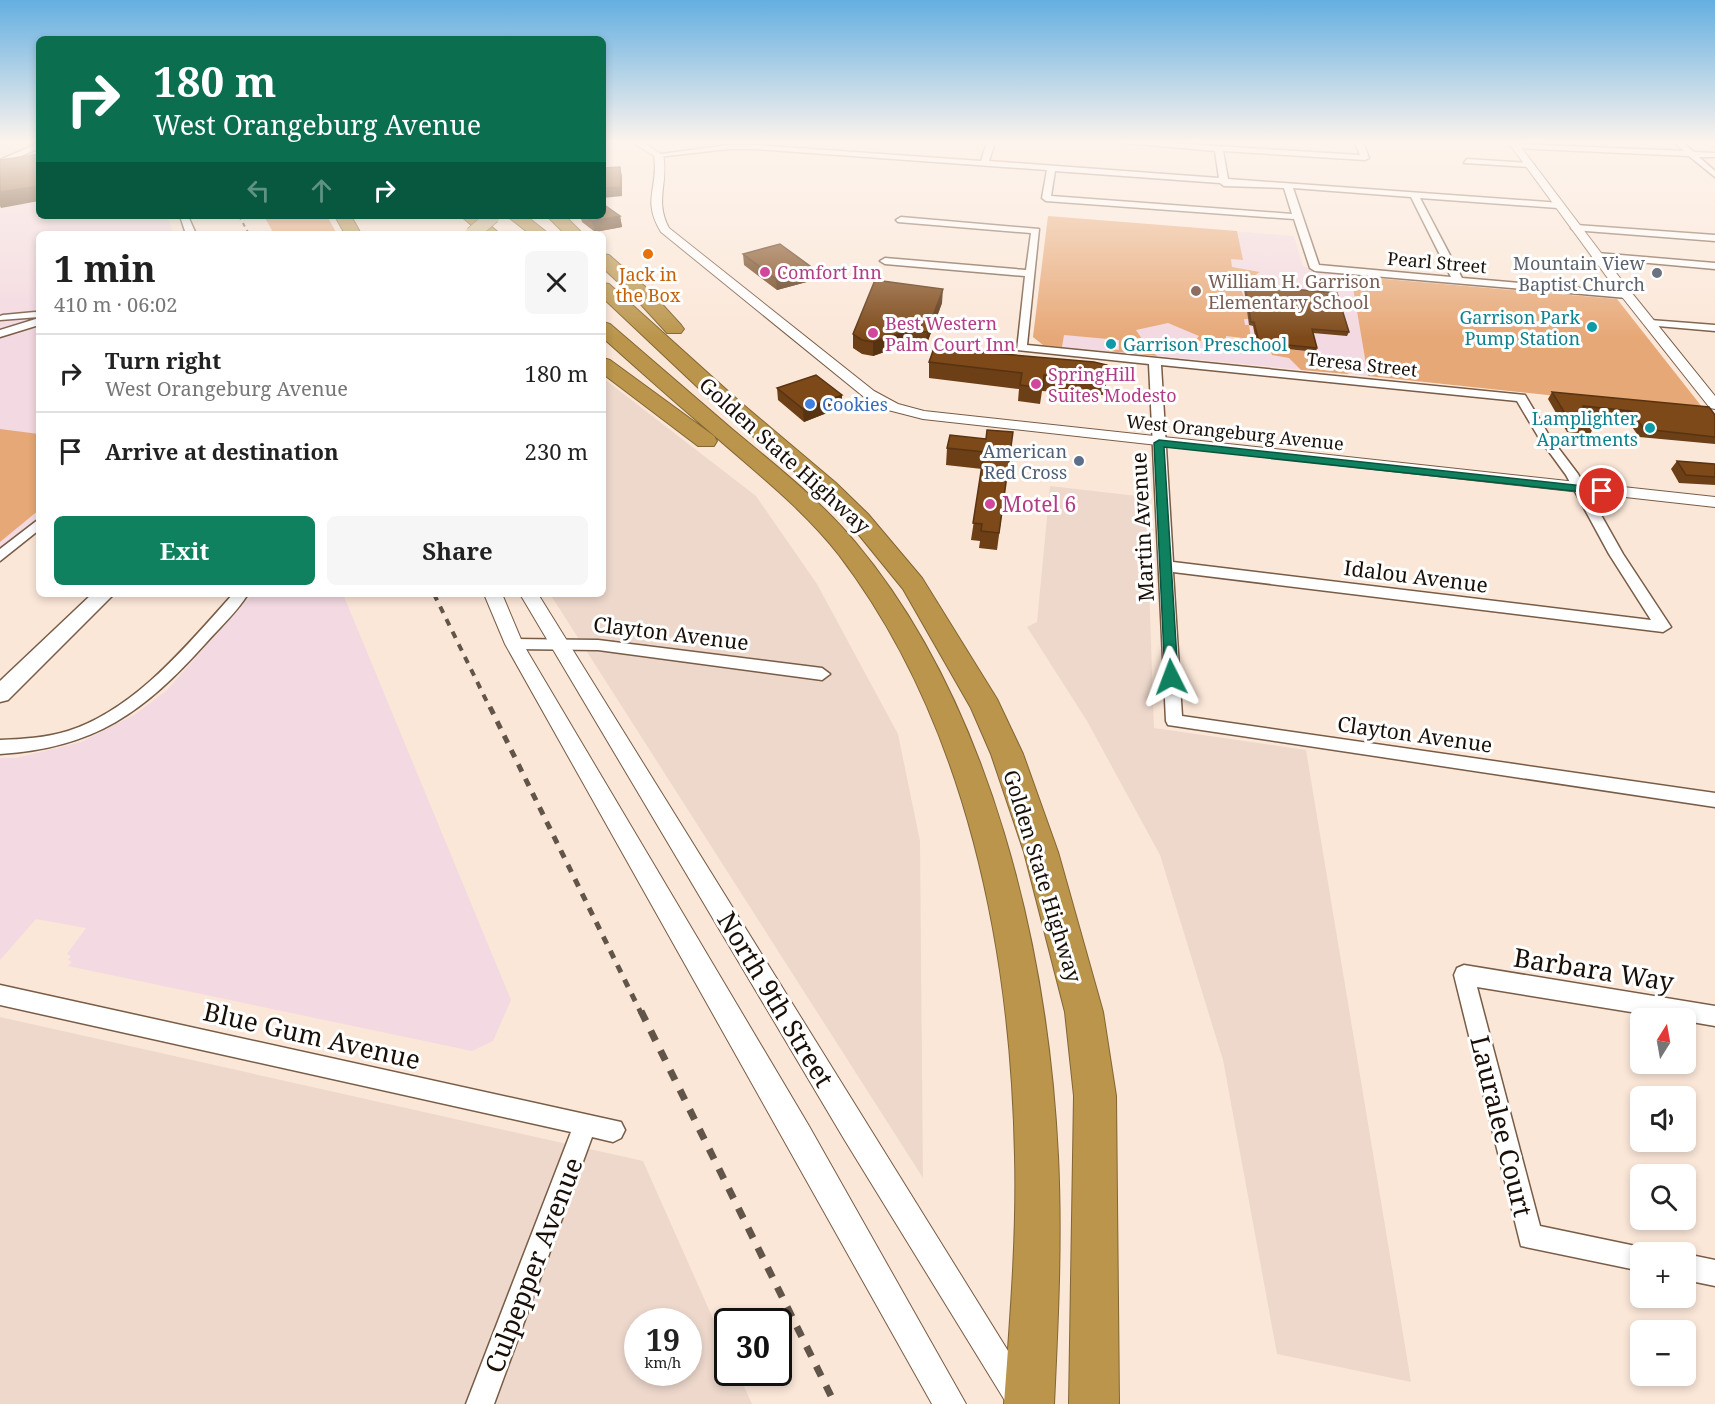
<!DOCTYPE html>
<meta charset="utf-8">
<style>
:root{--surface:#fff;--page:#f6f6f6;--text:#222;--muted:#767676;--line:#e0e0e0;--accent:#10815f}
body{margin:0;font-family:"Noto Serif",serif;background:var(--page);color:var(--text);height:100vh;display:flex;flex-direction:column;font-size:22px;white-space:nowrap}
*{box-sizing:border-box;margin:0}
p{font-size:20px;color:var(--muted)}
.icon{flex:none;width:33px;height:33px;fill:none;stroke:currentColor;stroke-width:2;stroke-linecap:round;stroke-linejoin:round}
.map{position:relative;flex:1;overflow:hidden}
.details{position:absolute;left:36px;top:231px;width:570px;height:366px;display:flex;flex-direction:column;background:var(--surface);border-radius:9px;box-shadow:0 3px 9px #0003}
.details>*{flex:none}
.banner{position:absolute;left:36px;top:36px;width:570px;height:183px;border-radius:9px;box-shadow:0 3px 9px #0003;background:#0b6e4f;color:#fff;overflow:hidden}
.needle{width:39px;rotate:11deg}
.tools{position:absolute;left:1630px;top:1008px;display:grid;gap:12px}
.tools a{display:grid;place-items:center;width:66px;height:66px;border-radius:9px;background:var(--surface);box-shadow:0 3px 9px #0003;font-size:30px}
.speed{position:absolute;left:624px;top:1308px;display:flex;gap:12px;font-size:30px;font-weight:700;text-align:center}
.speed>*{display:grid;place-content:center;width:78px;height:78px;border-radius:50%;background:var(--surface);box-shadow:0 3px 9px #0003;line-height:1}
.speed small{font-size:15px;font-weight:400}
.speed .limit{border:3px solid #111;border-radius:9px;background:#fff;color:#111}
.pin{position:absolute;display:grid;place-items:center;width:51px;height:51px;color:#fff;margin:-26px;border:3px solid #fff;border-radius:50%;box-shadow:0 2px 6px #0007}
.me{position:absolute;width:66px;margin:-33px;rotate:357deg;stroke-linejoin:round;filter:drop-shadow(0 0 4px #0008)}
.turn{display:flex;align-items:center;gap:21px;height:126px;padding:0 18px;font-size:27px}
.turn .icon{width:78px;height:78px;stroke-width:2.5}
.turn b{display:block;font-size:42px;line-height:51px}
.lanes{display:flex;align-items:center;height:57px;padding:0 18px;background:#0003;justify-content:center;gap:30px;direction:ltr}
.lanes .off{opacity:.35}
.round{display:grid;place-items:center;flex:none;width:63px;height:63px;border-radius:9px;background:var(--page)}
.head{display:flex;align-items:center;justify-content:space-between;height:102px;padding:0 18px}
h1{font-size:36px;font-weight:700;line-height:45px}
.cta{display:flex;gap:12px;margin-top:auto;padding:12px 18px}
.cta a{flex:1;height:69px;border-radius:9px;background:var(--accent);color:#fff;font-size:24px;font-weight:700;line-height:69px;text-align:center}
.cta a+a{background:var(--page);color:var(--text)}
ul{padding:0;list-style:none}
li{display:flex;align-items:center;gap:18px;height:78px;padding:0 18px;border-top:2px solid var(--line)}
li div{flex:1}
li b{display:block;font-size:22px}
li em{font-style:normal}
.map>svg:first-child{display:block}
.industrial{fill:#eed8cc;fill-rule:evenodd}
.education{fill:#f3d9e1}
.green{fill:#e7a877}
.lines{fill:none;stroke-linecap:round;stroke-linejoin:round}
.minor-casing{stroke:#785c46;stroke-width:3}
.tertiary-casing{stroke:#785c46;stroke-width:2}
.secondary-casing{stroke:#785c46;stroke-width:3}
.motorway-casing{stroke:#826633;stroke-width:2}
.minor{fill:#fff;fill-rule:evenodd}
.tertiary{fill:#fff;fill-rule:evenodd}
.secondary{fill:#fff;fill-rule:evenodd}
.motorway{fill:#ba954b;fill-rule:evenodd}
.rail-far3{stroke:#615449;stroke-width:2;stroke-dasharray:4 4;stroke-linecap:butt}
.rail-far2{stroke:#615449;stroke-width:4;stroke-dasharray:7 7;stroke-linecap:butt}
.rail-far1{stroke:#615449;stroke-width:5;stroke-dasharray:8 8;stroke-linecap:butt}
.rail{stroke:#615449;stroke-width:7;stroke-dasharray:11 11;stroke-linecap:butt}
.primary-bridge-casing{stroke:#826633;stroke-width:15;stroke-linecap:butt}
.primary-bridge{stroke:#d6bf93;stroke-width:14}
.wall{fill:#6c3f16}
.shaded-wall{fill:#583312}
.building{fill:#7d4919;stroke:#583312;stroke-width:1.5}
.route{fill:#10815f;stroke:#0a543e;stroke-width:1.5}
.food-dot{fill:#e8710a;stroke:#fff;stroke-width:2}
.hotel-dot{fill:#d1479c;stroke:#fff;stroke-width:2}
.worship-dot{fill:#6b7280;stroke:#fff;stroke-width:2}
.education-dot{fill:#8d6e63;stroke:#fff;stroke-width:2}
.culture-dot{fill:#0f9aa8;stroke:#fff;stroke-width:2}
.shop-dot{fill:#3f7fe0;stroke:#fff;stroke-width:2}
.service-dot{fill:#5c6f8a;stroke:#fff;stroke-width:2}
.labels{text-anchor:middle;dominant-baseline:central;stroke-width:6;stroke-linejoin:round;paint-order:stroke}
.far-street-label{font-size:18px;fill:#190f07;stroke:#fff}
.far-worship-label{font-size:18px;fill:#5b616d;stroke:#fff;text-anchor:end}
.far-hotel-label{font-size:18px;fill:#b23c85;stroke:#fff;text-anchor:start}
.far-food-label{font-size:18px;fill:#c56008;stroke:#fff}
.far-education-label{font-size:18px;fill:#785e54;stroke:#fff;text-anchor:start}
.far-culture-label{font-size:18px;fill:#0d838f;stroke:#fff;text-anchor:end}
.far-shop-label{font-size:18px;fill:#366cbe;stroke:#fff;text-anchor:start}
.far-service-label{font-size:18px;fill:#4e5e75;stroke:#fff;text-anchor:end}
.street-label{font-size:21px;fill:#190f07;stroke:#fff}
.hotel-label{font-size:21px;fill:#b23c85;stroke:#fff;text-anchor:start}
.near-street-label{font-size:26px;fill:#190f07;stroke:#fff}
</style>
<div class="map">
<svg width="1715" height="1404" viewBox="0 0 1715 1404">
<rect width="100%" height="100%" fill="#fbe7d8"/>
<path class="industrial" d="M603,378L756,496L817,584L898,734L920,841L923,1178L550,594H603Z
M1050,486L1146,497L1154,728L1306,750L1411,1382L1277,1354L1223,1060L1160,855L1087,721L1027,627L1037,622Z
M0,1017L643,1161L727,1350L728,1372L738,1373L752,1404H0ZM638,1322H688V1372H638Z"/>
<path class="education" d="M0,142H39V216H167L174,234H39V518L0,549Z
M1048,216L1294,236L1303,266L1317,272L1351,276L1368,376L1043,345L1033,337Z
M252,594H343L511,1000L493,1041L472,1051L68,966L72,962L68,960L71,956L67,954L86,928L36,919L0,960V758H16L81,742L134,715L166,691Z"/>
<path class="green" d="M264,216H327L337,234H274Z
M1048,216L1237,231L1243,260L1231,259L1232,267L1260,272L1254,276V280H1258L1257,285L1318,291L1319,294L1240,288L1254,319H1244L1245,325H1249L1251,339L1226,336V340L1195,341L1199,336L1168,323L1136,330L1148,348L1157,356L1108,351V349L1119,350V340L1064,335L1062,347L1043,345L1033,337Z
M1351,276L1617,299L1706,412L1368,376Z
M1270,348L1319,352L1321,356L1347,359L1348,362L1309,359L1311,364L1321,365L1323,369L1322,361L1349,363L1351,372L1347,374L1301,370L1289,358L1272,355Z
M0,429L39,434V510L0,542Z"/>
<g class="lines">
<defs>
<path id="minor" d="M987,142H995L989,161L1219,178L1215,151L1115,142H1152L1360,155L1355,142H1363L1369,158L1365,160L1223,151L1228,179L1561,203V207L1558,208L1420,198L1462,278L1627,292L1632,295L1627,298L1315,271L1310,268L1294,219L1046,201L1042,198L1047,170L756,149H728L658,157L654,155L728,145H756L981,161ZM1055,171L1220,183L1224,186L1284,188L1292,214L1051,196ZM1293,188L1411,197L1451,277L1319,265Z
M1674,142H1682L1694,152L1715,153V157H1699L1715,171V177L1689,156L1515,148L1511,146L1515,144L1684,151Z
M39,143V148L0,165V160Z
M1467,159L1530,163L1534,165L1530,167L1464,163Z
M180,216H188L196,234H186Z
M901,217L1039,229L1027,345L1525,395L1550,437L1578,474L1623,554L1671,627L1663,632L1173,572L1182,716L1715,793V807L1168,725L1166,721L1149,364L1017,350L1025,276L885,264L880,261L885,258L1026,270L1031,233L898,222L896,220ZM1161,365L1517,401L1539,438L1566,475L1609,554L1651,620L1173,562Z
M1576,225L1715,235V241L1573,230L1571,228Z
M1597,253L1715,263V269L1594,258L1592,256Z
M35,312L39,313V317L0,320V316L3,315Z
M39,318V325L0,337V330Z
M1650,320L1715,325V331L1646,325L1645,323Z
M39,519V530L0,561V549Z
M233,594H248C237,612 220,627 206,643C144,712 95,748 0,754V740C23,739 45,738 68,731C136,709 187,645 233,594Z
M514,639L598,640L822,668L830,674L822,680L598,650L514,649L506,644Z
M1464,965L1715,1006V1026L1686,1021V1018H1668L1477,987L1540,1226L1650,1249L1651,1252H1641V1271L1521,1246L1454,975L1457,968Z
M0,985L621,1122L625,1130L621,1138L613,1142L592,1137L494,1404H466L571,1132L0,1005Z
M1686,1254L1715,1260V1286L1686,1280Z"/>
<path id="tertiary" d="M632,142H642L663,155C669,183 654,200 669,228L874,391L898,404L924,411L1715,497V507L923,419L888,410L864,397L661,232C641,199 659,188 654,156Z
M1508,142H1517L1623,282L1715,396V409L1710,408L1615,288Z
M484,594H502L523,644L809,1126L966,1404H932L505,644Z
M520,594H538L1041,1404H1007L844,1139Z"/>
<path id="secondary" d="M92,594H114L8,700L0,702V681Z"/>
<path id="motorway" d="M335,216H351L361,234H345Z
M461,216H479L500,234H482Z
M507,216H526L549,234H530Z
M547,216H565L583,234H565Z
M603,254L609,255L650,291L681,325L684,329L681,333H667L636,299L603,268Z
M603,283L609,284L740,402L836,483L868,514L922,578L997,699L1023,754L1058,852L1103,1012L1116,1096L1119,1404H1069L1074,1096L1065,1012L1024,852L991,754L971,708L903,589L850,524L820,493L724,412L603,298Z
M603,322L610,324C651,359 691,394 732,429C775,465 819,499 855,542C991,704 1048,950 1058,1156C1062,1239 1058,1321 1054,1404H1004C1010,1321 1017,1239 1015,1156C1011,950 967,723 839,555C804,510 759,475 717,438C678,405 641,372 603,338Z
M603,358L610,360L714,436L717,441L714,446H698L603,374Z"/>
</defs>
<use href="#minor" class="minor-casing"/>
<use href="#tertiary" class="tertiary-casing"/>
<use href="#secondary" class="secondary-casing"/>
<use href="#motorway" class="motorway-casing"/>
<use href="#minor" class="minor"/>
<use href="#tertiary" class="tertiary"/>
<use href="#secondary" class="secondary"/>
<use href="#motorway" class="motorway"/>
<path class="rail-far3" d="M239,216L249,234"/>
<path class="rail-far2" d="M434,594L490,708"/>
<path class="rail-far1" d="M490,707L641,1013"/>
<path class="rail" d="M641,1011L835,1404"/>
<defs>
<path id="primary-bridge" d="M472,234L493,216"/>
</defs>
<use href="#primary-bridge" class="primary-bridge-casing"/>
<use href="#primary-bridge" class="primary-bridge"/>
</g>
<path class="wall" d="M580,216H620L622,227L595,232L582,222Z
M743,254L814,280L777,290L744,265Z
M1245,285L1349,332L1347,336L1313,333L1317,348L1316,352L1257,346L1253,326L1249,325L1244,289Z
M942,303L926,346L907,344L873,356L862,354L853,348V334Z
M929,362L1107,379L1104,395L1042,391L1040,404L1018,401L1019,389L929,378Z
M777,388L842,395V407L804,422L778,400Z
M1552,392L1715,415V444L1639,437L1626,418L1587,414L1594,427L1590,434L1567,432L1548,399Z
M1013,432L997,550L979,548L980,541L971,540L982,469L946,465L947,448Z
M1677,461L1715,464V485L1679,483L1671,469Z"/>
<path class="shaded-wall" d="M620,167L622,176V196L603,198V188Z
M39,186V201L1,208L0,206V192Z
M620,216L622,227L595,232L592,221Z
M814,269V280L777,290L776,279Z
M943,289L942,303L926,346L927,332Z
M907,331V344L873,356V342Z
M842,395V407L804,422L803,409Z"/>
<path class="building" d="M39,154V186L0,192V160Z
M620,167L621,187L603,188V168Z
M603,204L620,216L592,221L586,216H603Z
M780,244L814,269L776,279L743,254Z
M875,280L943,289L927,332L907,331L873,342L862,340L853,334Z
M1245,285L1337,293L1349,332L1312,329L1317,348L1259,342L1254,322H1251Z
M934,348L1094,362L1107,365V379L1044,375L1043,388L1020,385L1022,373L929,362Z
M816,375L842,395L803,409L777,388Z
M1552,392L1709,407L1715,415V437L1644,429L1631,411L1583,406L1594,427L1572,425Z
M987,430L1013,432L999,533L981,531L982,524L973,523L984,452L947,448L950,435L986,439Z
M1677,461L1715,464V477L1686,475Z"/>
<linearGradient id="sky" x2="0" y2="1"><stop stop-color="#64afe1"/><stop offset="0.42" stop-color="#fdf4ed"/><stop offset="1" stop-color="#fdf4ed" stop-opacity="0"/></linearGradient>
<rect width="1715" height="338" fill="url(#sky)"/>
<path class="route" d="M1159,440L1602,488L1607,491L1602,494L1164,447L1178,677L1171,682L1165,677L1154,443Z"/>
<circle class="food-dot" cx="648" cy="254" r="6"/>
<g class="hotel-dot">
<circle cx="765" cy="272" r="6"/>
<circle cx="873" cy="333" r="6"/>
<circle cx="1036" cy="384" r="6"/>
<circle cx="990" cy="504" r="6"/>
</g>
<circle class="worship-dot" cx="1657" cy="273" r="6"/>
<circle class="education-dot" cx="1196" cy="291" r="6"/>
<g class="culture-dot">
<circle cx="1592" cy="327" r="6"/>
<circle cx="1111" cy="344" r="6"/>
<circle cx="1650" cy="428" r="6"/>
</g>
<circle class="shop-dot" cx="810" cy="404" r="6"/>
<circle class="service-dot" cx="1079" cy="461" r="6"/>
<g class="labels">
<g class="far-street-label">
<text transform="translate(1437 262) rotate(5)">Pearl Street</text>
<text transform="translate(1362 364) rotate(6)">Teresa Street</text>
<text transform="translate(1235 432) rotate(6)">West Orangeburg Avenue</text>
</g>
<g class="far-worship-label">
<text x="1645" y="263">Mountain View<tspan x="1645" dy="21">Baptist Church</tspan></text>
</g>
<g class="far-hotel-label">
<text x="777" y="272">Comfort Inn</text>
<text x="885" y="323">Best Western<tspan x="885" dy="21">Palm Court Inn</tspan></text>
<text x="1048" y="374">SpringHill<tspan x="1048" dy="21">Suites Modesto</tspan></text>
</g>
<g class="far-food-label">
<text x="648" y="274">Jack in<tspan x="648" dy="21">the Box</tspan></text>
</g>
<g class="far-education-label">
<text x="1208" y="281">William H. Garrison<tspan x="1208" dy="21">Elementary School</tspan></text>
</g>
<g class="far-culture-label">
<text x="1580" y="317">Garrison Park<tspan x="1580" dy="21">Pump Station</tspan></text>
<text x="1123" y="344" text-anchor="start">Garrison Preschool</text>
<text x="1638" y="418">Lamplighter<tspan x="1638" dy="21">Apartments</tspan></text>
</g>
<g class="far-shop-label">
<text x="822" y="404">Cookies</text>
</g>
<g class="far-service-label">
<text x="1067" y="451">American<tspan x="1067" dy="21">Red Cross</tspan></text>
</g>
<g class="street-label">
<text transform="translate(785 455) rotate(42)">Golden State Highway</text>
<text transform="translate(1142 527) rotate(-93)">Martin Avenue</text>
<text transform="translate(1416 576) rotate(7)">Idalou Avenue</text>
<text transform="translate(671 633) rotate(7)">Clayton Avenue</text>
<text transform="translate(1415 734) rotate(8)">Clayton Avenue</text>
<text transform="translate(1043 876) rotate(73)">Golden State Highway</text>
</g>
<g class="hotel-label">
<text x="1002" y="504">Motel 6</text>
</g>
<g class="near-street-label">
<text transform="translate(1594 969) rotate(9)">Barbara Way</text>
<text transform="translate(776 999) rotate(59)">North 9th Street</text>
<text transform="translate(312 1035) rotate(13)">Blue Gum Avenue</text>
<text transform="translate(1502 1126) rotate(76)">Lauralee Court</text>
<text transform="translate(533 1265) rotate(-69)">Culpepper Avenue</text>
</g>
</g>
</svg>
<div class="tools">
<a><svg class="needle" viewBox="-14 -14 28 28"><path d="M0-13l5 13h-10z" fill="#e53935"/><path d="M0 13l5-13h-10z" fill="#767676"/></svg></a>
<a><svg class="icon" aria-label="sound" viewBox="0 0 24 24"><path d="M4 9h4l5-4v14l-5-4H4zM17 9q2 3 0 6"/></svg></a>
<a><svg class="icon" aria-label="search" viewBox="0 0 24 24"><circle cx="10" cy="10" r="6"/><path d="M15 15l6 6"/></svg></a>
<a>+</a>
<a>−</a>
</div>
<div class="speed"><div>19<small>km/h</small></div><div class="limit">30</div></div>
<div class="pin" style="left:1602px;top:491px;background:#d93025"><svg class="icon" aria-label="arrive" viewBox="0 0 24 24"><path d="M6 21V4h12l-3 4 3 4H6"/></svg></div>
<svg class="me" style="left:1171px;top:677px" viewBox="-20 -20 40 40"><path d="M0-17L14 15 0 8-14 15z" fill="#10815f" stroke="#fff" stroke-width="4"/></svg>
<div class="banner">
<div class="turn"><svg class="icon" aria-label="right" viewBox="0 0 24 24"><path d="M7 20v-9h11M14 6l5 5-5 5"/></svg><div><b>180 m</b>West Orangeburg Avenue</div></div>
<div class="lanes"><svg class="icon off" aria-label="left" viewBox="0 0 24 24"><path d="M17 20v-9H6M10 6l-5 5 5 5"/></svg><svg class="icon off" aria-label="ahead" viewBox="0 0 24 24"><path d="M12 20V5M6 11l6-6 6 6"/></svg><svg class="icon" aria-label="right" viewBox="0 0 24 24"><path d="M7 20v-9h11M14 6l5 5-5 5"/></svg></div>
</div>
<section class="details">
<div class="head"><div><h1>1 min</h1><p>410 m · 06:02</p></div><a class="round"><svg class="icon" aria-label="close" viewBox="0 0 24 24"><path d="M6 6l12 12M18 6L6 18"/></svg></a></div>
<ul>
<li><svg class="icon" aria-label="right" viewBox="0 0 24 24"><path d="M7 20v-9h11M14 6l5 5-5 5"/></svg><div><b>Turn right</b><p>West Orangeburg Avenue</p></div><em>180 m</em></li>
<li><svg class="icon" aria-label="arrive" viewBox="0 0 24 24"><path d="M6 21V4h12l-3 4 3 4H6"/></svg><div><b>Arrive at destination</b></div><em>230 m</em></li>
</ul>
<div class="cta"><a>Exit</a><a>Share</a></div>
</section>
</div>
